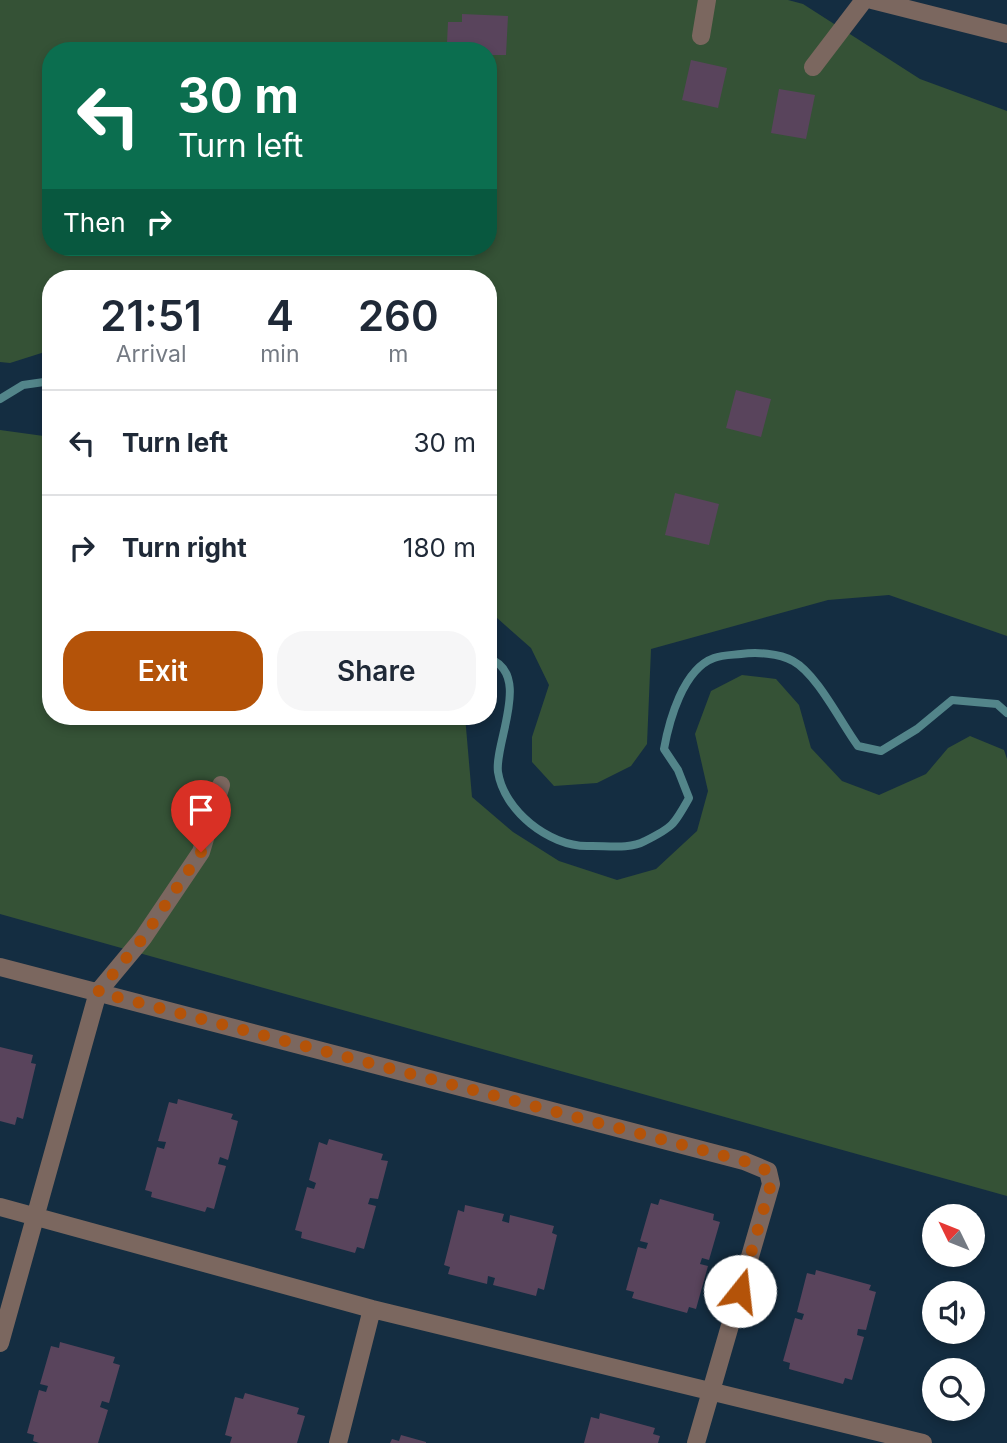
<!DOCTYPE html>
<style>
:root{--surface:#fff;--page:#f6f6f7;--text:#1f2937;--muted:#747a83;--line:#e0e1e3;--accent:#b45309}
body{margin:0;font-family:Inter,sans-serif;background:var(--page);color:var(--text);height:100vh;display:flex;flex-direction:column;font-size:26px;white-space:nowrap}
*{box-sizing:border-box;margin:0}
p{font-size:23px;color:var(--muted)}
.icon{flex:none;width:38px;height:38px;fill:none;stroke:currentColor;stroke-width:2;stroke-linecap:round;stroke-linejoin:round}
.map{position:relative;flex:1;overflow:hidden}
.details{position:absolute;left:42px;top:270px;width:455px;height:455px;display:flex;flex-direction:column;background:var(--surface);border-radius:28px;box-shadow:0 4px 10px #0003}
.details>*{flex:none}
.banner{position:absolute;left:42px;top:42px;width:455px;height:214px;border-radius:28px;box-shadow:0 4px 10px #0003;background:#0b6e4f;color:#fff;overflow:hidden}
.needle{width:46px;rotate:313deg}
.fabs{position:absolute;left:922px;top:1204px;display:grid;gap:14px}
.fabs a{display:grid;place-items:center;width:63px;height:63px;border-radius:50%;background:var(--surface);box-shadow:0 4px 10px #0003;font-size:35px}
.pin{position:absolute;display:grid;place-items:center;width:60px;height:60px;color:#fff;margin:-72px -30px;border-radius:50% 50% 50% 0;rotate:-45deg;box-shadow:0 0 7px #0007}
.pin .icon{rotate:45deg}
.me{position:absolute;width:77px;margin:-38px;rotate:16deg;stroke-linejoin:round;filter:drop-shadow(0 0 5px #0008)}
.turn{display:flex;align-items:center;gap:24px;height:147px;padding:0 21px;font-size:32px}
.turn .icon{width:91px;height:91px;stroke-width:2.5}
.turn b{display:block;font-size:49px;line-height:60px}
.then{display:flex;align-items:center;height:66px;padding:0 21px;background:#0003;gap:14px;font-size:26px}
.eta{display:flex;justify-content:space-evenly;align-items:center;height:119px;text-align:center}
.eta b{font-size:42px;font-weight:600;line-height:49px}
.button{display:flex;gap:14px;margin-top:auto;padding:14px 21px}
.button a{flex:1;height:80px;border-radius:28px;background:var(--accent);color:#fff;font-size:28px;font-weight:600;line-height:80px;text-align:center}
.button a+a{background:var(--page);color:var(--text)}
ul{padding:0;list-style:none}
li{display:flex;align-items:center;gap:21px;height:105px;padding:0 21px;border-top:2px solid var(--line)}
li div{flex:1}
li b{display:block;font-size:26px}
li em{font-style:normal}
.map>svg:first-child{display:block}
.green{fill:#355236;fill-rule:evenodd}
.lines{fill:none;stroke-linecap:round;stroke-linejoin:round}
.stream{stroke:#53858a;stroke-width:8}
.building{fill:#59445c}
.minor{stroke:#7b675f;stroke-width:18}
.route{stroke:#b45309;stroke-width:12;stroke-dasharray:0 21.6}
</style>
<div class="map">
<svg width="1007" height="1443" viewBox="0 0 1007 1443">
<rect width="100%" height="100%" fill="#142d41"/>
<path class="green" d="M0,0H788L803,4L920,79L1007,111V636L889,595L828,600L651,649L647,744L631,766L597,783L554,786L532,762V737L549,685L531,648L488,610V278H51V350L10,363L0,362ZM51,51H488V247H51Z
M0,430L51,437V716H465L472,797L513,832L559,861L617,880L656,869L697,831L708,791L695,734L711,691L742,675L776,679L799,705L811,748L842,781L879,795L926,774L948,748L970,736L1004,750L1007,759V1196L0,914Z"/>
<g class="lines">
<path class="stream" d="M0,399L23,385L51,381
M488,658C533,673 494,743 498,772C504,811 549,846 587,846C604,845 629,850 645,841C673,827 674,825 689,798L678,770L664,749C669,721 683,669 714,658C722,655 732,655 741,654C756,652 779,653 793,661C817,674 841,723 858,746L881,751L917,729L952,700L997,704L1007,713"/>
</g>
<path class="building" d="M462,14L508,16L506,55H488V51H461V43H447L448,22H462Z
M691,60L727,68L718,108L682,100Z
M779,89L815,95L806,139L771,133Z
M736,390L771,399L761,437L726,428Z
M675,493L719,504L709,545L665,535Z
M0,1047L33,1055L31,1063L36,1064L23,1119L17,1117L15,1125L0,1121Z
M178,1099L233,1114L231,1119L238,1121L228,1160L220,1157L218,1164L226,1166L214,1209L207,1207L205,1212L151,1197L152,1192L145,1190L157,1147L164,1149L166,1142L158,1141L169,1102L177,1104Z
M329,1139L383,1154L381,1160L388,1161L378,1199L370,1198L368,1204L376,1206L364,1249L357,1247L355,1253L301,1238L302,1232L295,1230L307,1187L314,1189L316,1183L309,1180L319,1142L327,1145Z
M660,1199L714,1214L713,1220L720,1222L709,1260L702,1258L700,1264L708,1266L696,1309L689,1307L687,1313L632,1298L634,1292L626,1290L638,1247L646,1249L648,1243L640,1241L651,1203L658,1205Z
M465,1205L504,1214L502,1221L509,1223L510,1215L554,1226L552,1233L557,1235L544,1290L538,1288L536,1296L493,1285L495,1278L488,1276L487,1284L448,1274L450,1267L444,1265L458,1210L464,1212Z
M816,1270L871,1285L869,1290L876,1292L866,1330L858,1329L857,1335L864,1337L852,1380L845,1378L843,1384L789,1369L790,1363L783,1361L795,1318L802,1320L804,1314L797,1312L807,1273L815,1275Z
M60,1342L115,1357L113,1363L120,1365L109,1403L102,1401L100,1407L108,1410L98,1443H39L33,1441L34,1435L27,1433L39,1390L46,1392L48,1386L40,1384L51,1346L59,1348Z
M245,1393L299,1408L297,1414L305,1416L297,1443H230L232,1437L225,1435L235,1397L243,1399Z
M600,1413L655,1428L653,1434L660,1436L658,1443H584L591,1417L599,1419Z
M401,1435L426,1442V1443H390L392,1439L399,1441Z"/>
<g class="lines">
<path class="minor" d="M872,0L1007,34
M701,36L707,0
M813,67L864,0
M0,967L744,1161L768,1171L771,1184L696,1443
M0,1207L372,1309L923,1443
M0,1343L98,992L143,938L201,852L221,785
M338,1443L372,1309"/>
</g>
<g class="lines">
<path class="route" d="M201,852L143,938L98,992L744,1161L768,1171L771,1184L740,1291"/>
</g>
</svg>
<div class="fabs">
<a><svg class="needle" viewBox="-14 -14 28 28"><path d="M0-13l5 13h-10z" fill="#e53935"/><path d="M0 13l5-13h-10z" fill="#747a83"/></svg></a>
<a><svg class="icon" aria-label="sound" viewBox="0 0 24 24"><path d="M4 9h4l5-4v14l-5-4H4zM17 9q2 3 0 6"/></svg></a>
<a><svg class="icon" aria-label="search" viewBox="0 0 24 24"><circle cx="10" cy="10" r="6"/><path d="M15 15l6 6"/></svg></a>
</div>
<div class="pin" style="left:201px;top:852px;background:#d93025"><svg class="icon" aria-label="arrive" viewBox="0 0 24 24"><path d="M6 21V4h12l-3 4 3 4H6"/></svg></div>
<svg class="me" style="left:740px;top:1291px" viewBox="-20 -20 40 40"><circle r="19" fill="#fff"/><path d="M0-13L10 11 0 6-10 11z" fill="#b45309"/></svg>
<div class="banner">
<div class="turn"><svg class="icon" aria-label="left" viewBox="0 0 24 24"><path d="M17 20v-9H6M10 6l-5 5 5 5"/></svg><div><b>30 m</b>Turn left</div></div>
<div class="then">Then<svg class="icon" aria-label="right" viewBox="0 0 24 24"><path d="M7 20v-9h11M14 6l5 5-5 5"/></svg></div>
</div>
<section class="details">
<div class="eta">
<div><b>21:51</b><p>Arrival</p></div>
<div><b>4</b><p>min</p></div>
<div><b>260</b><p>m</p></div>
</div>
<ul>
<li><svg class="icon" aria-label="left" viewBox="0 0 24 24"><path d="M17 20v-9H6M10 6l-5 5 5 5"/></svg><div><b>Turn left</b></div><em>30 m</em></li>
<li><svg class="icon" aria-label="right" viewBox="0 0 24 24"><path d="M7 20v-9h11M14 6l5 5-5 5"/></svg><div><b>Turn right</b></div><em>180 m</em></li>
</ul>
<div class="button"><a>Exit</a><a>Share</a></div>
</section>
</div>
